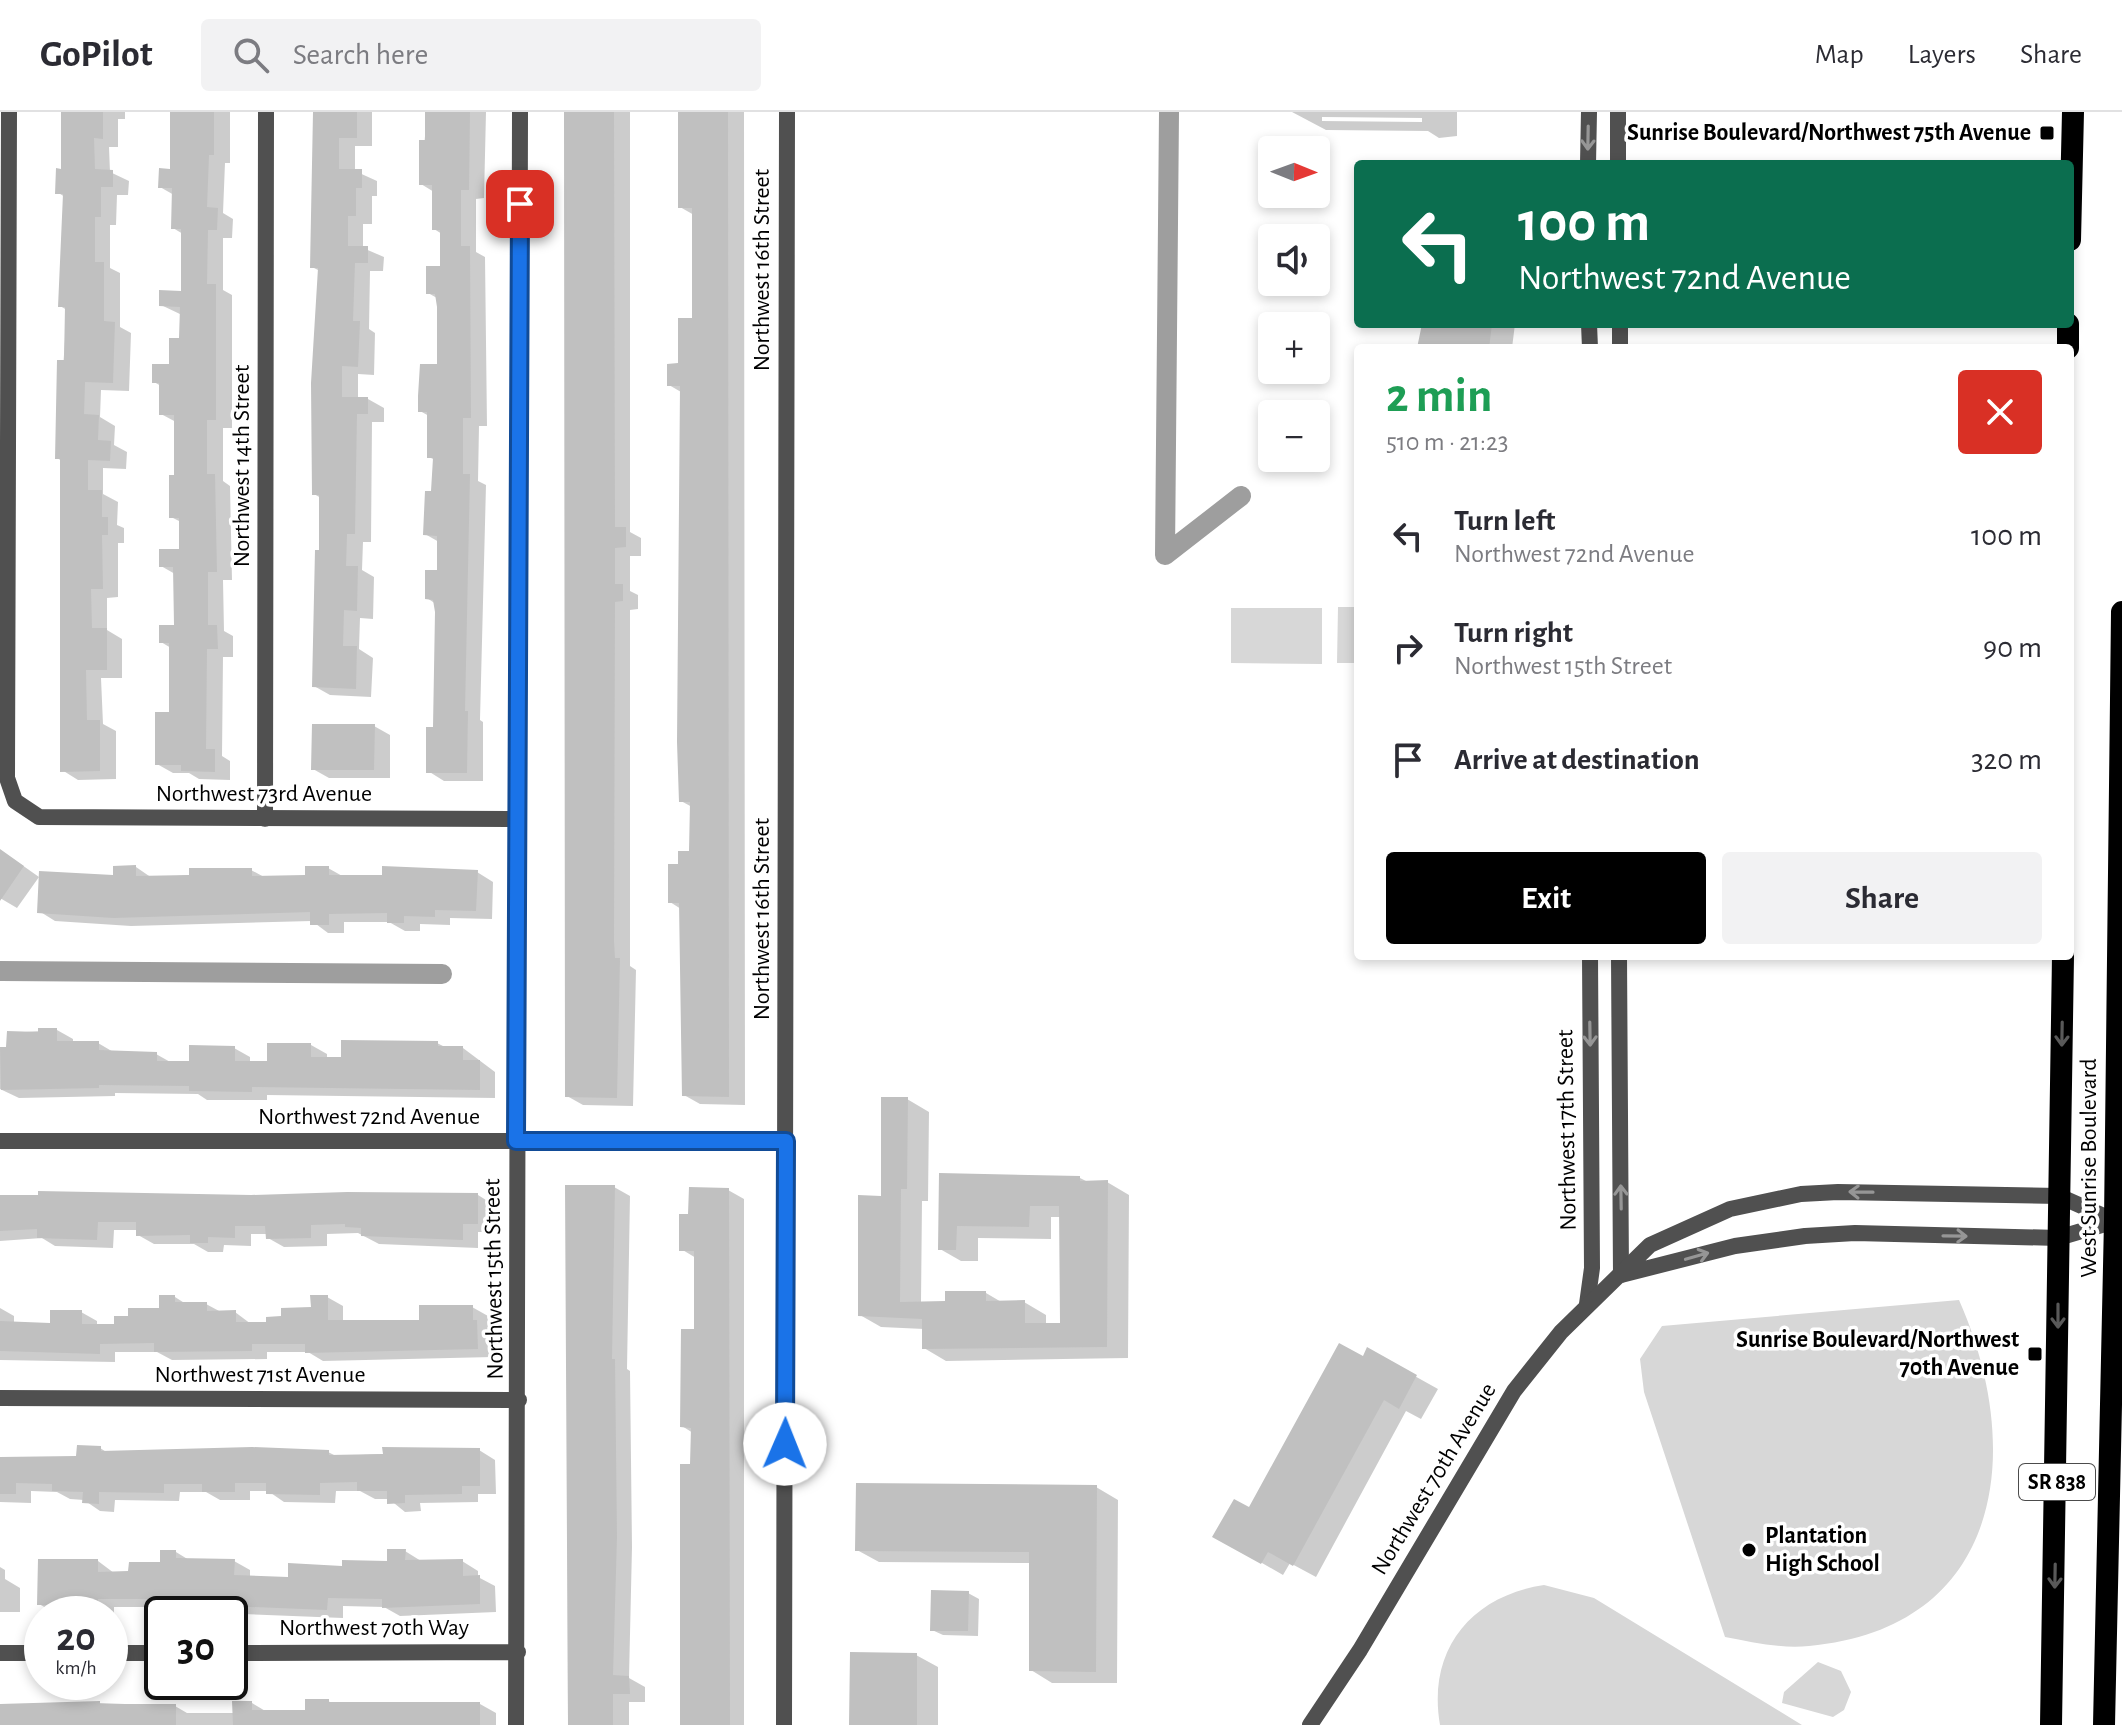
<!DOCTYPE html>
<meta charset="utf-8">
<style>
:root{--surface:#fff;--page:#f2f2f3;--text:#2b2b33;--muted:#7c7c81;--line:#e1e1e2;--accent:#000}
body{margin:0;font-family:"Alegreya Sans",sans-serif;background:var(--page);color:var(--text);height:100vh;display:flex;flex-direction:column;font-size:30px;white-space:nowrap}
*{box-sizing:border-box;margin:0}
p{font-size:26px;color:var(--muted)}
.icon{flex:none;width:44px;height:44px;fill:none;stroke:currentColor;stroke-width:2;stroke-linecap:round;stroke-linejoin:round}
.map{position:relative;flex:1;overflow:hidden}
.panel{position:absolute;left:1354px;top:232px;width:720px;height:616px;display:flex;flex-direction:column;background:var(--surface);border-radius:8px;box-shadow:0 4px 12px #0003}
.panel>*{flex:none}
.guide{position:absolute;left:1354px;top:48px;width:720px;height:168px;border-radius:8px;box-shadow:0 4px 12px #0003;background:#0b6e4f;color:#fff;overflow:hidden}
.needle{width:52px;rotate:91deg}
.fabs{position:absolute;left:1258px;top:24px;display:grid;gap:16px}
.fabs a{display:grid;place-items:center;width:72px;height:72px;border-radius:8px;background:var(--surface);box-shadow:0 4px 12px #0003;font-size:40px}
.speed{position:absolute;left:24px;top:1484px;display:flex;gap:16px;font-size:40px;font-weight:700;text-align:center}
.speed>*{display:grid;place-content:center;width:104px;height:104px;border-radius:50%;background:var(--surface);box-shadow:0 4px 12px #0003;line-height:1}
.speed small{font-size:20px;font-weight:400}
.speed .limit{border:4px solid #111;border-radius:12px;background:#fff;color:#111}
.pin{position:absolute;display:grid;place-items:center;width:68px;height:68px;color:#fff;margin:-34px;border-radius:16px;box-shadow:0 4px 12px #0006}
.me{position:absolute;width:88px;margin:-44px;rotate:1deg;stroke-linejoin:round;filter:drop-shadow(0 0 6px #0008)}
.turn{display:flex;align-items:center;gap:28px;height:168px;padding:0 32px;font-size:36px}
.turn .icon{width:104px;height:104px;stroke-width:2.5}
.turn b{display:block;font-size:56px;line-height:68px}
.round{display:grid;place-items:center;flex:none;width:84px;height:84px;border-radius:8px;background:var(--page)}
.overview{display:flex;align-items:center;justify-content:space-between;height:136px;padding:0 32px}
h1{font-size:48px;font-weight:700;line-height:60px;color:#1e9e55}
.cta{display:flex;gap:16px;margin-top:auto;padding:16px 32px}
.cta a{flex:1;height:92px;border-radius:8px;background:var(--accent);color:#fff;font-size:32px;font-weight:700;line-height:92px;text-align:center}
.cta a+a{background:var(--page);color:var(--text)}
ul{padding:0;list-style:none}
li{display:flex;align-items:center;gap:24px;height:112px;padding:0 32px}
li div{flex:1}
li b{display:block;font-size:30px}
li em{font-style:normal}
header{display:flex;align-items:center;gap:48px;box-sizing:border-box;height:112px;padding:0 40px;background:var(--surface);border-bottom:2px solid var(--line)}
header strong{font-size:38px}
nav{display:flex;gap:44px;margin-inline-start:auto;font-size:28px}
.search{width:560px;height:72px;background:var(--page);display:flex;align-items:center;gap:20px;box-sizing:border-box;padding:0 28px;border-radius:8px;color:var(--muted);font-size:30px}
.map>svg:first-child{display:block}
.green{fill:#d7d7d7}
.shadow{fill:#0003;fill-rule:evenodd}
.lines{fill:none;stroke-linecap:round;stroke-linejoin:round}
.canal{stroke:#9e9e9e;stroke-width:20}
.building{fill:#c0c0c0}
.minor{stroke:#505050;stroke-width:16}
.tertiary{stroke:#505050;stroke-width:16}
.trunk{stroke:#000;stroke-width:22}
.oneway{stroke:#969696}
.oneway2{stroke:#595959}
.route-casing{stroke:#114b97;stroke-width:20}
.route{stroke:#1a73e8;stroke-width:14}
.poi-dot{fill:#000;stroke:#fff;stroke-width:3}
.labels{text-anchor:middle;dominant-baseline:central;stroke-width:7;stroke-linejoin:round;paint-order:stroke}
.shield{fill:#fff;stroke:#4c4c4c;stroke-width:2}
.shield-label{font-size:22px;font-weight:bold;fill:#000}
.poi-label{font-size:24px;font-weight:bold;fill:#000;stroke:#fff;text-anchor:end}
.street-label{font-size:24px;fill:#000;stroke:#fff}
</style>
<header>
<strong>GoPilot</strong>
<div class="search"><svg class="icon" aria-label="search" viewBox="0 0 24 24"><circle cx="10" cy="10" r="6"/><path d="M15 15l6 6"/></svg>Search here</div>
<nav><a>Map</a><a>Layers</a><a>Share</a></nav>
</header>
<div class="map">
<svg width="2122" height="1613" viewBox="0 0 2122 1613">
<rect width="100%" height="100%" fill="#fff"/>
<path class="green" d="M1338,495H1358V551H1337Z
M1231,496H1322V552L1231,551Z
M1959,1188C2026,1339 2003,1516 1809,1534C1781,1537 1752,1530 1725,1525L1644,1280L1640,1247L1662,1214Z
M1544,1473L1594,1486L1802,1613H1440C1427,1538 1471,1484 1544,1473Z
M1818,1550L1841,1559L1851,1580L1844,1598L1833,1605L1782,1591L1784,1580Z"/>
<path class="shadow" d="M62,0H125V7H118V35H109L110,60L129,69L128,83H117L116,113H110V156L120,161V215L131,221L129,279L101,278L100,305L115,314L114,333L127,340L126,357L103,356V382L118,390L117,413L124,416V431H118V485L107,486V518L122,527V566H101L103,612L116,619V667L78,668L62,658V349L57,346L67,198L60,194L65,85L57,80L63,59Z
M173,0H230V51H225L223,101L233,107L232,126H223V178L232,183V316H223V369L230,374L232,468H223L224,519L233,524V545H223L222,644L230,649V668L199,667L189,661H173L157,652L171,602V536L161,530L176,515L175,462L161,454L181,439V410L171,405L176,365V310L161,302V274L154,270L171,254L181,228L182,203L161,193L183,181V122L173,116L174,83L160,75L172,59Z
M314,0H372V34H355V59L377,69V84H372V112H363V136L384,145L383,159H370L369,217L375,221L374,263L358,262V287H368L384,296V310H372L371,430H363L362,458L374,465L373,507L360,506L359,537L373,546L371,585L330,583L314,574L321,386L314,382L320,159L312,155Z
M427,0H486L484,86L476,87V140L485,145L487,314H479L478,369L486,373L480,608L483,610V669H444L428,659L434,617L436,492L427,486L439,460V430L425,422L433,381L435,348L429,345V304L420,299L439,254L437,186L428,181L442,156V122L434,117V80L421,72Z
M566,0H630V420L641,426V444H630V479L638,483V497L630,498V854L636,858L633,994L583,993L567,984Z
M680,0H744L745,993L700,992L684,983L681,797L670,790L680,754L691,741L692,695L681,689V280L669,273L680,253L694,208V103L680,95Z
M1292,0H1457V24L1439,26L1428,19L1326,18ZM1322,5L1422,6V10L1322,9Z
M1424,212H1515L1512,236H1419Z
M374,614L390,623V666H329L313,657Z
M0,748L22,753L39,765L17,796L0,786Z
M136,755L152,766L251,758L264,765H307L328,756L344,765L477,760L493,770L492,807L450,806V813L420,812V819H405L389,810H344V821H328L312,809L131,814L55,809L39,799Z
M57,918L73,927V931H98L115,941L156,942L172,951H191L234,936L250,945V951H269L311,933L327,942V947H343L437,931L447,936H463L495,960V986L267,983V988H207L198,982L115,981V984L19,986L0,977V937H8L9,921Z
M907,987L929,1000L928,1089H922L921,1191H947L986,1181L1003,1191L1024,1190L1046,1203V1213H1062L1061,1105H1051V1127L978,1126V1149H961L940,1137L941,1063L1080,1066L1088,1070H1107L1129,1083L1128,1246L946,1249L924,1236V1217L881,1215L860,1203Z
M567,1075H614L630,1084L627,1257L630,1259L632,1435L629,1566L645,1575V1590H629V1613H568Z
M728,1078L744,1087V1613H682L693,1321L682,1314L696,1219V1146L681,1137L690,1104Z
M478,1083L494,1093V1120H478V1136L379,1132L358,1121L327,1122V1134L284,1135L268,1126L267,1122H251V1134L224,1133L223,1140H208L194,1132H154L138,1123V1118H114L113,1136L55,1134L42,1126L0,1129V1085Z
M175,1185L186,1192H206L221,1200H235L251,1212H268L313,1197L327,1185L343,1194V1210H421L472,1195L488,1204V1216L493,1219V1245L323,1249L308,1240H267V1247L172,1248L157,1240H115V1250L0,1248V1196L14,1204V1212L52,1213L81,1200L97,1209V1214H116L161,1198Z
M1368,1238L1438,1277L1421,1307L1406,1299L1316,1465L1290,1451L1283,1463L1215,1424L1250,1398Z
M100,1336L108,1341L328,1340L336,1344L479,1338L495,1348L496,1382H478V1390L420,1391L421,1399L405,1400L389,1387H375L360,1379H336L335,1391L284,1390L268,1379H250V1388H220L206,1380H180L179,1389L115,1388L114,1400L100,1399L84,1388L70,1387L57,1380L31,1379V1391L0,1390V1347L78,1346Z
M1096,1375L1118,1388L1117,1571H1052L1031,1558V1451L879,1450L857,1438Z
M405,1439L421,1449H462L478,1459V1465L495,1474L496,1500L400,1504L384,1495L343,1494V1506L192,1500L169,1502L157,1495H114V1501H55L39,1492L98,1449L114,1461H130L162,1452L176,1440L189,1448L234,1449L250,1458V1466L290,1468L389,1451Z
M0,1455L5,1458V1467L20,1476V1500H0Z
M968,1481L979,1487L978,1524L943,1523L932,1518Z
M916,1543L938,1555V1613H851Z
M328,1589L334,1592H480L496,1601V1613H0V1593L100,1591L175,1594L187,1601H234L252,1591L267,1600H307Z"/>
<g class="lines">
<path class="canal" d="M1169,0L1165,443L1241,384
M0,859L442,862"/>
</g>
<path class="building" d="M61,0H103V27L94,26L95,57L113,58V75H101V105H95V150H104V209L115,210L113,271L85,270L84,302L99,303L98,328L111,329L110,349L88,348V378H102V405H108V423H102L103,477H91L92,516H107V558H86L87,608H100V659L60,660V347H55L57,248H64L65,195H58L63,82H55L56,56L61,57Z
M170,0H214V43H209L207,95L218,96L217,118H208L207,172H216V308H207V362H215L217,460H208V513H217L218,537H207L206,637H215V660L181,659V653H155V600H169V531H159V513H174L173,455H159V437H179V406H169V363H174V303H159V271H152V252H169V226H179L180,195L159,194V178L181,179V117H171L172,76H158L159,56L170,57Z
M313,0H357V26H339V57H362V76H356V104H348V134H368V151H355L353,209H360L358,255L342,254V285H368V302H357L355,422H347L346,454H358L357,499L344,498L343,534H357L356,577L312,575L315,438H319V383H312L311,271L318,156H310Z
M425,0H470L469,78H461V134H470L471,306H463V362H470L465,599H468L467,661H426V615H433L435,500L433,488L425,487V458H437V424L423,423L425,379H431L433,346H427V300H418V284L420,252H437V195L435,182H426V154H440V118H432V73H419V28H425Z
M564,0H614L615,415H626V435L615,436V472H623V489L615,490L614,829L615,846H620L617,986L565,985Z
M678,0H728L729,985L682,984L679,791H668V752H678V739H689L690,690H679L677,630L680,274H667V252L678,251V206H692V96H678Z
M1422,212H1492L1489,236H1417Z
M312,612H375L374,658H311Z
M0,737L24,754L0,789Z
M136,753V764L189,763V756H252V764L305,763V754H329V763H382V754L478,758L476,799L435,798V805L404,804V811H387V801L329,802V813H310V800L113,806L37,801L39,759L113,763V754Z
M38,916H57V929H99V938L157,940V949H189V933L235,934V949H267V931H311V945H341V928L438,929V934H463V948H480V978L252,975V980L189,979V974L99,973V976L1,978L0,935H6L7,919L38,920Z
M881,985H908L907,1077H901L900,1190L945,1189V1179H986V1189L1025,1188V1211H1060L1059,1094H1030L1029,1115L957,1114L956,1138H938L939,1061L1080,1064V1069L1108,1068L1107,1235L922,1237V1207L858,1204V1083L881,1084Z
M565,1073H615L612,1247H615L617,1425L613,1563L629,1564L630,1582H613V1613H568Z
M689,1075L729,1076L730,1613H680V1352H690L691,1316L680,1315L681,1217H694V1139H679V1102H688Z
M38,1079L251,1083L347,1080L478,1081V1112H463V1128L361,1124V1116L345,1115V1112L311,1113V1126L266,1127L265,1114H235V1126L208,1125V1131H190V1123L136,1124V1110H98L97,1128L37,1126V1117L0,1119V1083H38Z
M159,1183H175V1190H207V1199L236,1198V1210H266V1205L281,1204V1196L311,1195L310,1183H328V1208H419V1193H473V1208H477L478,1237L305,1241V1232H252V1239L154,1240V1231L100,1232V1242L0,1239V1209L50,1211V1198H82V1212H114V1204H128V1196H159Z
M1339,1231L1363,1244L1367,1235L1417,1263L1399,1297L1384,1288L1293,1454L1268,1440L1261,1452L1212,1425L1234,1387L1249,1395Z
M77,1333L101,1334V1339L252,1335L329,1338V1343L383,1342L382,1335L480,1336V1374H462V1382L405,1383V1391L387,1392V1379H357V1370L320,1371V1383L266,1382V1371H235V1380H202V1372H164V1381L99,1380V1392L82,1391L83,1380L52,1379V1372L16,1371V1382H0V1345L76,1344Z
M856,1371L1097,1373L1096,1560L1029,1559V1440L855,1439Z
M387,1437H406L405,1448L463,1447V1464L480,1463V1492L382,1496V1487L328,1486L327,1498L176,1492V1496L154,1495V1487H98V1493H37L38,1447H98V1460L128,1459L129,1450H160V1438H176V1446L235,1447L234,1463L288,1465V1451L342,1454V1448L387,1449Z
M931,1478L969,1479L968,1519H930Z
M850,1540L917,1541V1613H849Z
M305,1587H329V1590H480V1613H233L232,1589H252V1598H305Z
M100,1589V1592H176V1613H0V1592Z"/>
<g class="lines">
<path class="minor" d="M9,0L7,666L15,689L39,705L518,707
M1588,52L1589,0
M1618,52V0
M1589,212L1590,236
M1620,212V236
M265,707L266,0
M1619,844L1621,1163
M0,1029H786
M1587,1192L1592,1156L1590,844
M0,1286L519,1288
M0,1541H42
M110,1541H162
M230,1541L518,1540
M516,1613L520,0
M784,1613L787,0"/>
<path class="tertiary" d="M1621,1163L1735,1134L1805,1124L1855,1121L2058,1126L2115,1109
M1310,1613L1360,1538L1514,1279L1561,1220L1650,1133L1730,1097L1801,1082L1838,1080L2059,1084L2115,1109"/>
<path class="trunk" d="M2070,128L2073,0
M2068,236V212
M2051,1613L2063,844
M2104,1613L2115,1109L2122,500"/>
</g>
<defs><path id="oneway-shaft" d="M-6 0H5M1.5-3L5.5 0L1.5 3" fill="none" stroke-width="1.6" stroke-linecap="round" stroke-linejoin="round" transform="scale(2)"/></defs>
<g class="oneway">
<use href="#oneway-shaft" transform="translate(1588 26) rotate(91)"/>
<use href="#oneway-shaft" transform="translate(1590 922) rotate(89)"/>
<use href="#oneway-shaft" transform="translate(1861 1080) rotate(-179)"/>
<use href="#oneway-shaft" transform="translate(1621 1085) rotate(-91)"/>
<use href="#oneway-shaft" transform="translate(1955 1124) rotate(1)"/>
<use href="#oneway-shaft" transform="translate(1697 1144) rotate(-16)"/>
</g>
<g class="oneway2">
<use href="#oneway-shaft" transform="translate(2062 922) rotate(91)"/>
<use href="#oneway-shaft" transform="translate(2058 1204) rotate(90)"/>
<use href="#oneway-shaft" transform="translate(2055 1464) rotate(91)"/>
</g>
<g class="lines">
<defs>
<path id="route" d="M520,92L516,1029H786L785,1332"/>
</defs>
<use href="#route" class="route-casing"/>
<use href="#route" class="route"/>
</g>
<g class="poi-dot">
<rect x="2039" y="13" width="16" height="16" rx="4"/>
<rect x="2027" y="1234" width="16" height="16" rx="4"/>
<circle cx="1749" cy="1438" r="8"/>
</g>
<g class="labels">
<rect class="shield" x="2019" y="1352" width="76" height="36" rx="6"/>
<g class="shield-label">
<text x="2057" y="1370">SR 838</text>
</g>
<g class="poi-label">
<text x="2031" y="21">Sunrise Boulevard/Northwest 75th Avenue</text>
<text x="2019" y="1228">Sunrise Boulevard/Northwest<tspan x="2019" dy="28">70th Avenue</tspan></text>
<text x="1765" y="1424" text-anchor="start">Plantation<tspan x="1765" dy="28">High School</tspan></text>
</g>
<g class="street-label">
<text transform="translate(762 158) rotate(-90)">Northwest 16th Street</text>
<text transform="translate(242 354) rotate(-90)">Northwest 14th Street</text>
<text x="264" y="682">Northwest 73rd Avenue</text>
<text transform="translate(762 807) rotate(-90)">Northwest 16th Street</text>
<text x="369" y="1005">Northwest 72nd Avenue</text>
<text transform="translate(1567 1018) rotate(-91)">Northwest 17th Street</text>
<text transform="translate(2089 1056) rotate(-90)">West Sunrise Boulevard</text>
<text transform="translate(494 1167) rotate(-91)">Northwest 15th Street</text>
<text x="260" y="1263">Northwest 71st Avenue</text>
<text transform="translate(1434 1367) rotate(-59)">Northwest 70th Avenue</text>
<text x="374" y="1516">Northwest 70th Way</text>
</g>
</g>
</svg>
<div class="fabs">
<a><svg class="needle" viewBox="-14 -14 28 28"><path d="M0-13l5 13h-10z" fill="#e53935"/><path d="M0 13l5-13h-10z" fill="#7c7c81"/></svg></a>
<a><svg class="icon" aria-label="sound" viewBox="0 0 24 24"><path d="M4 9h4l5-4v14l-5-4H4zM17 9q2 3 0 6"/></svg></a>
<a>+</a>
<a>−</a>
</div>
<div class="speed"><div>20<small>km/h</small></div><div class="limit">30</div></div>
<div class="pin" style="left:520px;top:92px;background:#d93025"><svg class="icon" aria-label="arrive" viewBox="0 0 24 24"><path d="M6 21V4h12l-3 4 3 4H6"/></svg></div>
<svg class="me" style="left:785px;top:1332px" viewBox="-20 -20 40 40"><circle r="19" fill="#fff"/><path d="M0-13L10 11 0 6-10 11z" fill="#1a73e8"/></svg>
<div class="guide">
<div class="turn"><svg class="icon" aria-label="left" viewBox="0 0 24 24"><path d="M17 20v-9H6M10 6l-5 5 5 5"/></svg><div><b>100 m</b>Northwest 72nd Avenue</div></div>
</div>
<section class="panel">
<div class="overview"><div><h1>2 min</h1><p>510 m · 21:23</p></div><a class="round" style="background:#d93025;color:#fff"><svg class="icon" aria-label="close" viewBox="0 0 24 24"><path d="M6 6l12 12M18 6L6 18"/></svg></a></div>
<ul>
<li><svg class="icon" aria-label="left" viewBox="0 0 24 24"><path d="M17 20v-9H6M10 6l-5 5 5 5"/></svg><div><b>Turn left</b><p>Northwest 72nd Avenue</p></div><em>100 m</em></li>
<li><svg class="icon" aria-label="right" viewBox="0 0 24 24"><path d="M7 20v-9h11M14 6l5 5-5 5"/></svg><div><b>Turn right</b><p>Northwest 15th Street</p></div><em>90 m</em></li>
<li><svg class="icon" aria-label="arrive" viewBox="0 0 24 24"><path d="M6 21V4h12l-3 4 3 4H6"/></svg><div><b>Arrive at destination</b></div><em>320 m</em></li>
</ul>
<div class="cta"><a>Exit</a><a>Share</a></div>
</section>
</div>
